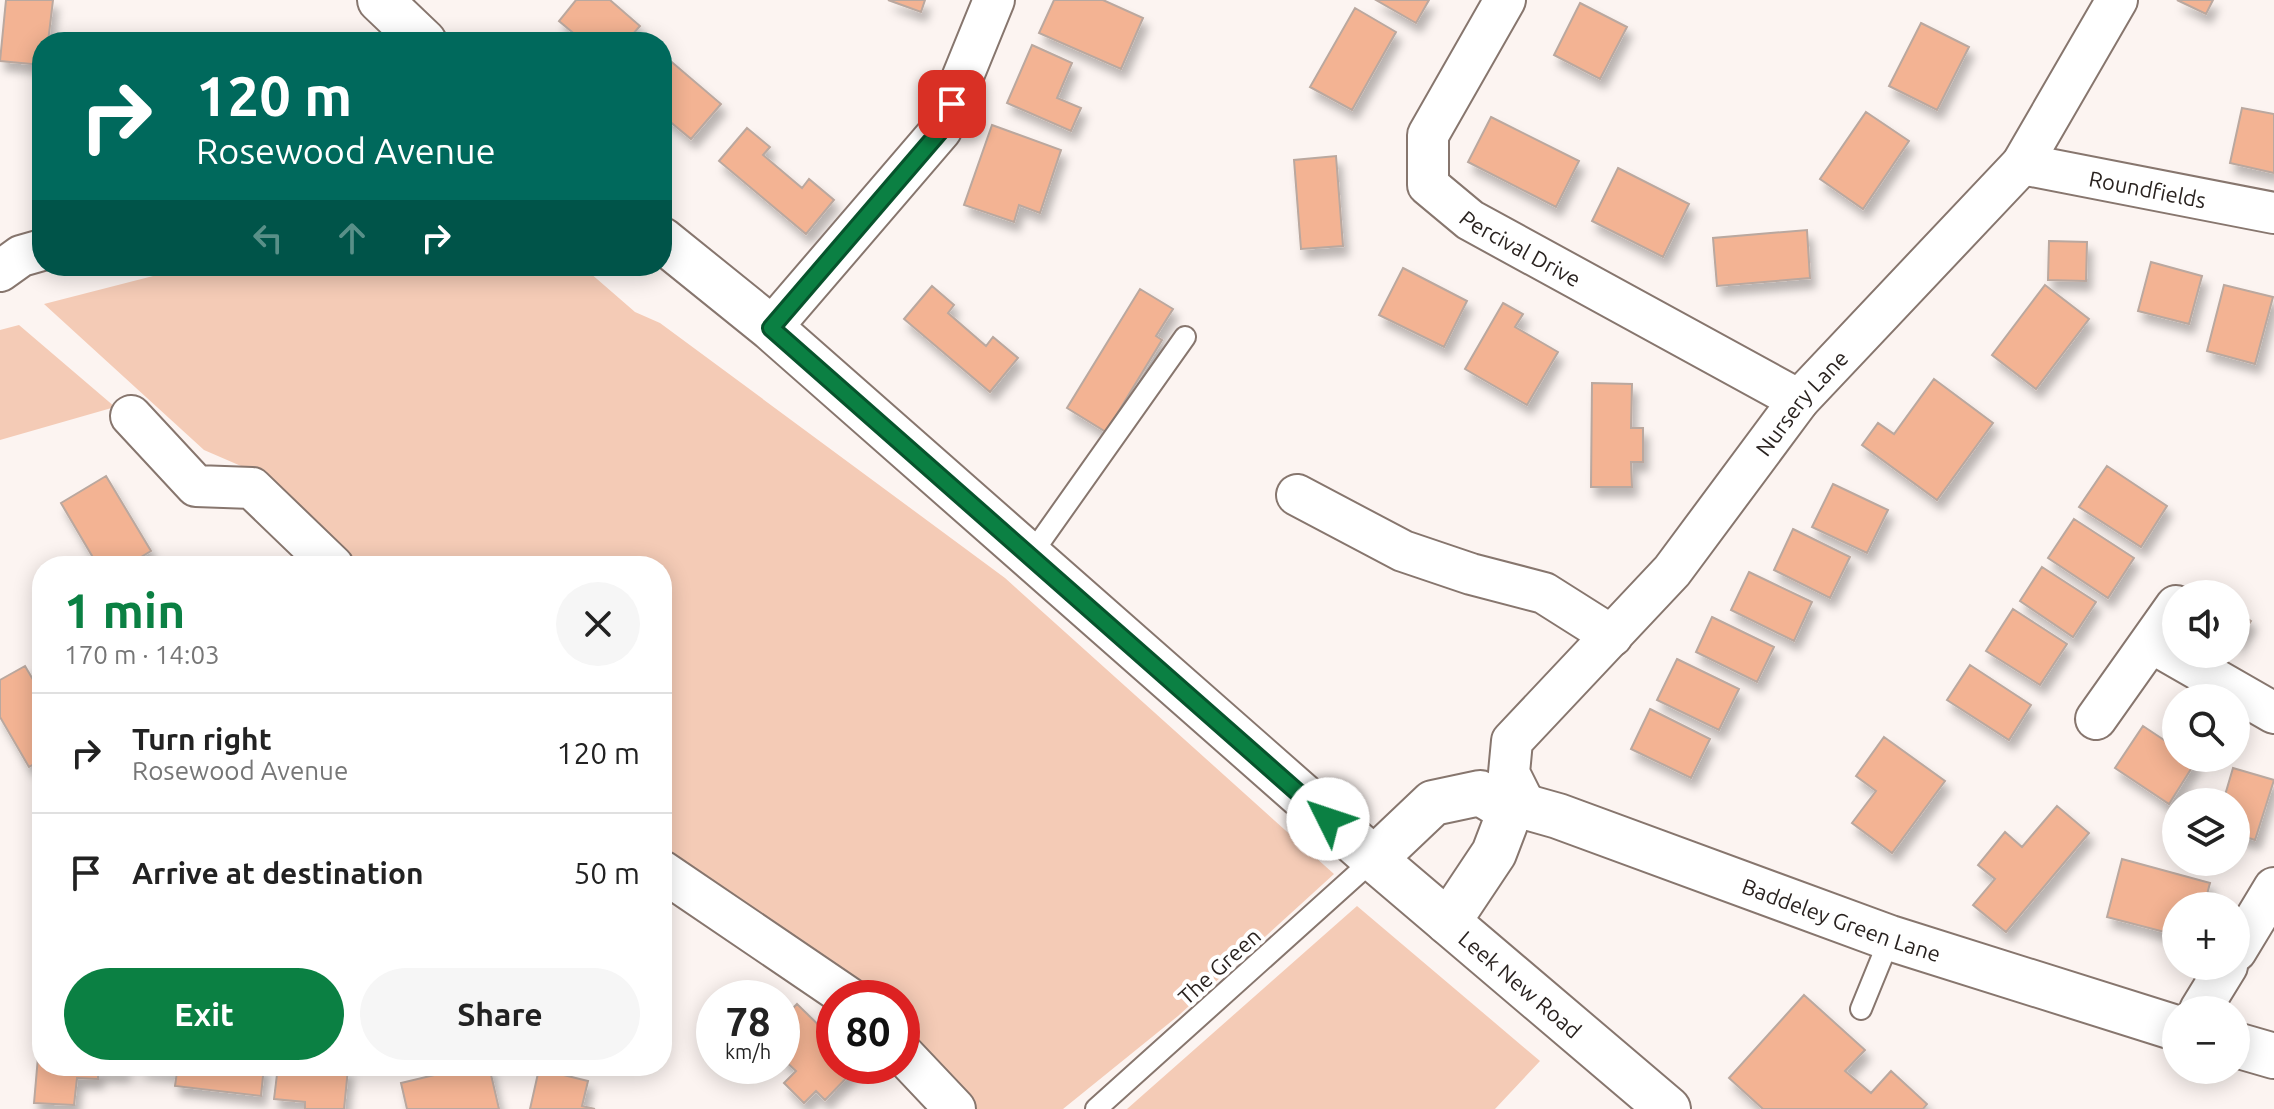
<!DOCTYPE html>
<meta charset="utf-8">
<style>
:root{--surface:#fff;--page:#f6f6f6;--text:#222;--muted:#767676;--line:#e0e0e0;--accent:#0b8043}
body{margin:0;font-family:Ubuntu,sans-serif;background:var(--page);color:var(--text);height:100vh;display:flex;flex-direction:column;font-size:30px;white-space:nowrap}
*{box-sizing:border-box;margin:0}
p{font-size:26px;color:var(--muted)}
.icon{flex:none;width:44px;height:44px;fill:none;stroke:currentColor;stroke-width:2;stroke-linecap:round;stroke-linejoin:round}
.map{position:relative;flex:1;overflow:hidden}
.sheet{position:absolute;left:32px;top:556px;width:640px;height:520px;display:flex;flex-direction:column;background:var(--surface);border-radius:32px;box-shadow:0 4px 20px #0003}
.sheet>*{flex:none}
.guide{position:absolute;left:32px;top:32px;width:640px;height:244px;border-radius:32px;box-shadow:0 4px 20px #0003;background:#00695c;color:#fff;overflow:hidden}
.buttons{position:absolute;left:2162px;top:580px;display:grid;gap:16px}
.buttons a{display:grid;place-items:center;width:88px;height:88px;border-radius:50%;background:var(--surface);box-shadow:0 4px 20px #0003;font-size:40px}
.speed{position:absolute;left:696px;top:980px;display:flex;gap:16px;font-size:40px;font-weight:700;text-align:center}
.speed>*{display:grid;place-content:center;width:104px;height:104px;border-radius:50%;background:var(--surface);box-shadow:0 4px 20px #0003;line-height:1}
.speed small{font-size:20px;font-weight:400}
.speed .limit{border:12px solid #d22;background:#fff;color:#111}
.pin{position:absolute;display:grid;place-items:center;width:68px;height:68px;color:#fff;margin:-34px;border-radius:16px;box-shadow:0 4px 12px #0006}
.me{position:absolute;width:88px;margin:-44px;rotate:311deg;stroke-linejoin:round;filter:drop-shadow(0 0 6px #0008)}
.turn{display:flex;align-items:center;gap:28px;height:168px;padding:0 32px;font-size:36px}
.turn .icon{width:104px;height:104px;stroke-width:2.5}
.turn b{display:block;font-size:56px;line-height:68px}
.lanes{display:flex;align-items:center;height:76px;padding:0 32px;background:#0003;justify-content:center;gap:40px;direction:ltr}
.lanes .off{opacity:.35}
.round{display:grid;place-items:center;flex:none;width:84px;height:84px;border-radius:42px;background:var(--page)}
.head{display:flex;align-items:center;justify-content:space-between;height:136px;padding:0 32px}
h1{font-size:48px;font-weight:700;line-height:60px;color:var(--accent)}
.button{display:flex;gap:16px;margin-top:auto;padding:16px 32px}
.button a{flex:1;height:92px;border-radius:48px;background:var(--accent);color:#fff;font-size:32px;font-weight:700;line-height:92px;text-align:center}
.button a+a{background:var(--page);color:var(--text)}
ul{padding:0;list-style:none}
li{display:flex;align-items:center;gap:24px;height:120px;padding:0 32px;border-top:2px solid var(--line)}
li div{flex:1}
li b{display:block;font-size:30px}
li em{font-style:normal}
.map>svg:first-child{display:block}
.green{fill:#f4cbb6}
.building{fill:#f3b393;stroke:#baa89f;stroke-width:2;filter:url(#shadow)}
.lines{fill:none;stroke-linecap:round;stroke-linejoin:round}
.service-casing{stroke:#87766e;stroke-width:24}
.minor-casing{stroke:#87766e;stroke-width:44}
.primary-casing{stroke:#87766e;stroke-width:48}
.trunk-casing{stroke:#87766e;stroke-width:48}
.service{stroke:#fff;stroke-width:20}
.minor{stroke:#fff;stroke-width:40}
.primary{stroke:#fff;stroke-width:44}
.trunk{stroke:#fff;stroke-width:44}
.route-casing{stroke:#07532c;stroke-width:20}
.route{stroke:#0b8043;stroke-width:14}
.labels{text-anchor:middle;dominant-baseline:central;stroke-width:8;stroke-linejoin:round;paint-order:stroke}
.street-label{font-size:22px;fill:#2a2320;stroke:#fff}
</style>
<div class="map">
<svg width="2274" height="1109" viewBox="0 0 2274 1109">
<defs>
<filter id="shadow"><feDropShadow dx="5" dy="9" stdDeviation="4" flood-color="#0004"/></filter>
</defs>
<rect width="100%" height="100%" fill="#fcf4f1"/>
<path class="green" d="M192,266H582L635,312L660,323L1005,578L1334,874L1178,1016L1063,1109H966L902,1045V998H854L662,856V566H355L269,478L204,450L44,304Z
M19,325L115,407L0,440V330Z
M1357,906L1540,1061L1495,1109H1127Z"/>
<path class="building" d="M6,0H53L48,42H42V65L0,61Z
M576,0H610L640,26L626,42H584L559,21Z
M888,0H925L921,12Z
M1054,0H1103L1143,18L1121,69L1039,33Z
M1376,0H1429L1416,23Z
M2177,0H2213L2206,14Z
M1580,3L1627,27L1600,79L1554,55Z
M1355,8L1396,32L1352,110L1310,87Z
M1921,23L1969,47L1937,110L1889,86Z
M1032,45L1072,63L1057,98L1081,108L1071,131L1007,103Z
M667,58L721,104L691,139L662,115V63Z
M2242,108L2274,114V173L2230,163Z
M1866,112L1909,141L1863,209L1820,179Z
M1491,117L1579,161L1556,207L1468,162Z
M992,125L1061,150L1040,213L1019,205L1014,222L964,205Z
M747,128L770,147L763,155L802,188L809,179L834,200L806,234L719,161Z
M1336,156L1343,246L1301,249L1294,160Z
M1618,168L1689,204L1663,257L1592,221Z
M1807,230L1810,278L1717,286L1713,238Z
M2049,241L2087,242L2086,281L2048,280Z
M2151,262L2202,276L2189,324L2138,311Z
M1403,268L1467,301L1444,347L1379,315Z
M2045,285L2089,319L2036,389L1992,355Z
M2224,285L2273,297L2255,364L2207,351Z
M932,286L954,305L948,313L986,346L993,337L1018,358L990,392L904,319Z
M1140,289L1173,309L1156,336L1162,340L1106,432L1067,408Z
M1503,303L1523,314L1515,327L1558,352L1527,405L1465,369Z
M1934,379L1993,423L1937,500L1862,445L1878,423L1894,434Z
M1592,383L1632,384L1631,428H1643V462H1631L1632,487H1591Z
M2107,466L2167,506L2141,547L2079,507Z
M106,476L151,551L126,566H98L61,503Z
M1833,484L1888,510L1867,553L1812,527Z
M2074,519L2134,558L2108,598L2048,558Z
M1793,529L1850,557L1830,598L1774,570Z
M2042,567L2096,602L2073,637L2020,601Z
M1749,572L1812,602L1794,641L1731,610Z
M2013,609L2067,644L2040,685L1986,651Z
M2236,611L2251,621L2236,644Z
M1712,617L1774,647L1757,682L1696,652Z
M1677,659L1739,689L1719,730L1657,700Z
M1970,665L2031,705L2009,740L1947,700Z
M25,666L42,695V760L29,767L0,717V680Z
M1650,709L1710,739L1691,778L1631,749Z
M2143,726L2176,748V758H2192L2196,761L2169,804L2115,768Z
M1884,737L1945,781L1892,853L1852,823L1876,791L1856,776Z
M2233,768L2274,780L2255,840L2236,834V802H2223Z
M2057,806L2089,833L2006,932L1973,905L1995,879L1978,865L2005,832L2022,847Z
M2122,859L2210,883L2204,906H2176V935L2107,917Z
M1804,995L1865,1050L1845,1071L1871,1093L1891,1071L1927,1104L1923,1109H1763L1729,1078Z
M797,1004L834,1040V1066H858L825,1100L816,1091L804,1103L784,1083L796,1071L782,1058V1019Z
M38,1057H42V1066H125L124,1072L98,1071V1079L77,1078L74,1105L34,1103Z
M142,1066H264L261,1096L175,1086L177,1072L142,1068Z
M278,1066L348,1069L344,1109H305V1102L274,1099Z
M472,1066H489L499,1109H407L401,1083Z
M539,1069L588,1081L582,1106L595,1109H530Z"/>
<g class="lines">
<defs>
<path id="service" d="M1030,556L1185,337
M1861,1009L1890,938
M1096,1109L1374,859"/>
<g id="minor">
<path id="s1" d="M1505,0L1428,135V185L1470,220L1799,400"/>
<path id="s2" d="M2022,164L2274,213"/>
<path d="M0,271L21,256L42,250"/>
<path d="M771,328L941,130L994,0"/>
<path d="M131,416L196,486L252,488L333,566"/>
<path d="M1297,495L1403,551L1471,574L1544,593L1612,636"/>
<path d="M2152,643L2274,713"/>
<path d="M2096,719L2176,606"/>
<path id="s3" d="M1526,807L1509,773L1512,741L1672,571L1799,400L2022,164L2117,0"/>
<path d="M662,871L849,998"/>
<path d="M2236,951L2274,888"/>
<path d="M2200,1010L2227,966"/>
<path d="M902,1053L955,1109"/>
</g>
<g id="primary">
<path id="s4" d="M1374,859L1433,803L1480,793L1510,811L1526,807L1558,816L1890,938L2176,1028"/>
<path d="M1448,922L1494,853L1510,811"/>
<path d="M2236,1045L2274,1056"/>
</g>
<g id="trunk">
<path d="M380,0L424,42"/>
<path id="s5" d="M662,240L771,328L1374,859L1668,1109"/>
</g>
</defs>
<use href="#service" class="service-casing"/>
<use href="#minor" class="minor-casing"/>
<use href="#primary" class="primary-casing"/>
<use href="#trunk" class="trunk-casing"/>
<use href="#service" class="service"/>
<use href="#minor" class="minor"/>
<use href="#primary" class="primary"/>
<use href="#trunk" class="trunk"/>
</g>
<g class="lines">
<defs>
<path id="route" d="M952,104L941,130L771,328L1328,819"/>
</defs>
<use href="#route" class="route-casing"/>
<use href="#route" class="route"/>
</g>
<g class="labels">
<g class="street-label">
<text stroke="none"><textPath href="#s2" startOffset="128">Roundfields</textPath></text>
<text stroke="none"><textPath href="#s1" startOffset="318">Percival Drive</textPath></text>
<text stroke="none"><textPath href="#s3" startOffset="516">Nursery Lane</textPath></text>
<text stroke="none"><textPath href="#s4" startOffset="516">Baddeley Green Lane</textPath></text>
<text transform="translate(1219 966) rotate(-42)">The Green</text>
<text stroke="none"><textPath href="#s5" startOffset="1136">Leek New Road</textPath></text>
</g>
</g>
</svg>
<div class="buttons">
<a><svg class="icon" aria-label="sound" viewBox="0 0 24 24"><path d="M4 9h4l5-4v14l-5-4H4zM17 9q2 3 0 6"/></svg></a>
<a><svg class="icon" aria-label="search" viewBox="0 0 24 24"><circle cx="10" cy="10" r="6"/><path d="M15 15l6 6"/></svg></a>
<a><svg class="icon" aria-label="layers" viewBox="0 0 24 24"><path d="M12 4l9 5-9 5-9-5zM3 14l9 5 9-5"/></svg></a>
<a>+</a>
<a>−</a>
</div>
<div class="speed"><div>78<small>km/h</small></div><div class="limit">80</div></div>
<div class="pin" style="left:952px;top:104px;background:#d93025"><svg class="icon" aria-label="arrive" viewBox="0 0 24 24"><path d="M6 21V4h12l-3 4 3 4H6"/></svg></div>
<svg class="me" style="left:1328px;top:819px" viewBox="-20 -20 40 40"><circle r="19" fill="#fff"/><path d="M0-13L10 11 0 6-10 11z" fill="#0b8043"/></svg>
<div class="guide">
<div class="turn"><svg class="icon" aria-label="right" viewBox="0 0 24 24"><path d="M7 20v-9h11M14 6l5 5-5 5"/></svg><div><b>120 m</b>Rosewood Avenue</div></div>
<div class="lanes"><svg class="icon off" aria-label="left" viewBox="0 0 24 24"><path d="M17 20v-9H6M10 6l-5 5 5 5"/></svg><svg class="icon off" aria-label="ahead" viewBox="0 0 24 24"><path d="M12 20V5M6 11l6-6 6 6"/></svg><svg class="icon" aria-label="right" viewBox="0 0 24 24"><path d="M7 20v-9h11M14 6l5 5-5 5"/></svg></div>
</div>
<section class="sheet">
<div class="head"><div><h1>1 min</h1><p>170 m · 14:03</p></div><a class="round"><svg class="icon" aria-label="close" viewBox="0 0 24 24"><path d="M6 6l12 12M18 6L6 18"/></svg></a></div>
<ul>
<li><svg class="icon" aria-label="right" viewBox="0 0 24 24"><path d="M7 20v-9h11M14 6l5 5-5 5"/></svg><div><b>Turn right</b><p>Rosewood Avenue</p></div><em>120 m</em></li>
<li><svg class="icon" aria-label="arrive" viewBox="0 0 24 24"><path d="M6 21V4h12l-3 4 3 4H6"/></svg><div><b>Arrive at destination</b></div><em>50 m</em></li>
</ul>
<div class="button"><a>Exit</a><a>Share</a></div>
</section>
</div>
